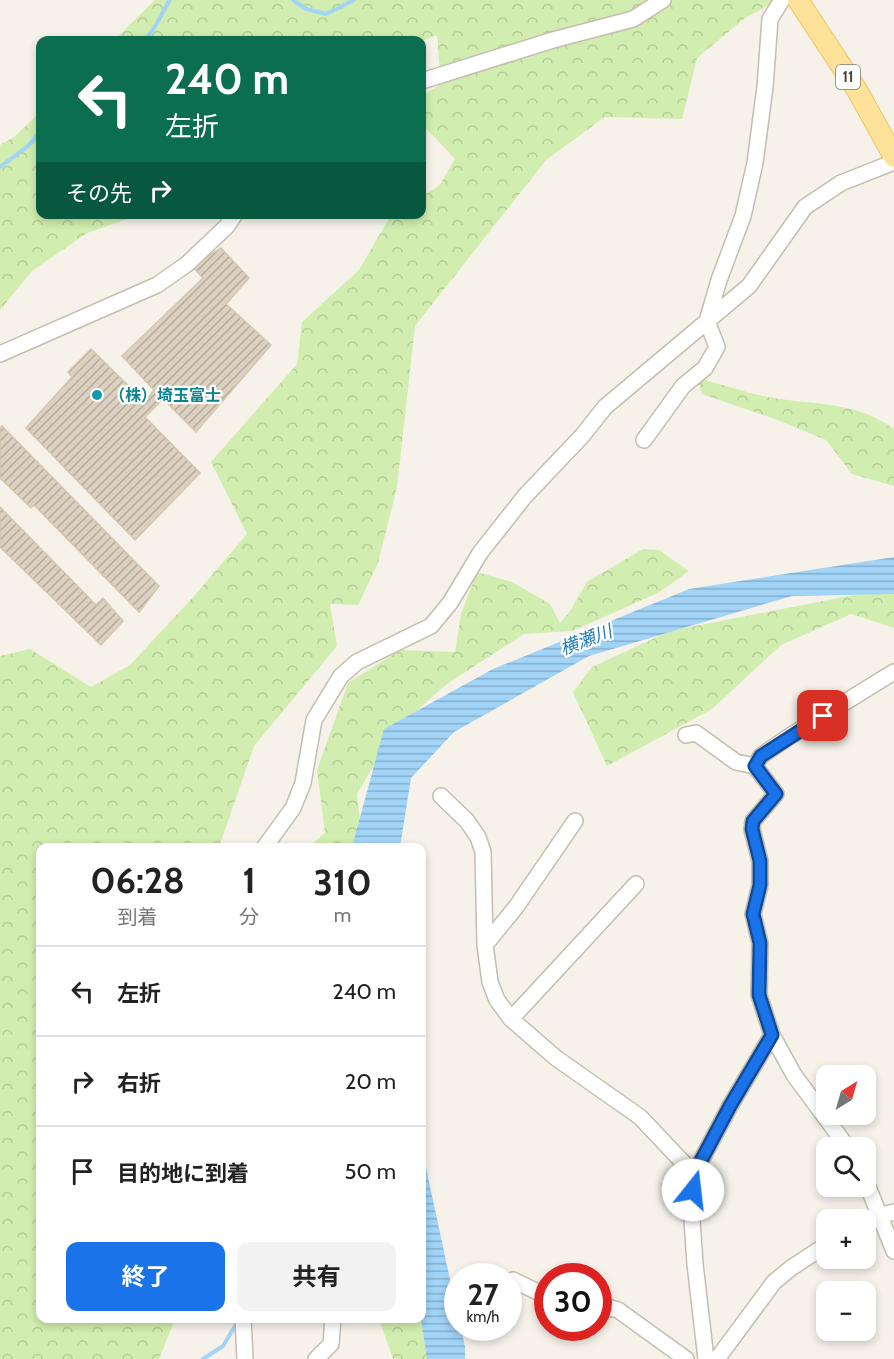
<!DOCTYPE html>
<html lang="ja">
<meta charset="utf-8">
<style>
:root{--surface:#fff;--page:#f2f2f2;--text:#222;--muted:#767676;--line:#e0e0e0;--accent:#1a73e8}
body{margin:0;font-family:Cabin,"Noto Sans JP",sans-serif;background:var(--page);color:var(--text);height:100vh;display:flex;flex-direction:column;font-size:22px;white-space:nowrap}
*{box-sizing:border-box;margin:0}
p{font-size:20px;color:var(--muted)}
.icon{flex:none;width:33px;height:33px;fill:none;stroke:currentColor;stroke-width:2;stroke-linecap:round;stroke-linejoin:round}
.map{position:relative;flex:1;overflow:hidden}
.drawer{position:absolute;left:36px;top:843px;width:390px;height:480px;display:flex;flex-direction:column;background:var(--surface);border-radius:12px;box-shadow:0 3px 9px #0003}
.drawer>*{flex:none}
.guide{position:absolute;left:36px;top:36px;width:390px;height:183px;border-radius:12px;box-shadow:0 3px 9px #0003;background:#0b6e4f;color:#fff;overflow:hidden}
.needle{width:39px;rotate:37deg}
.controls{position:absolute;left:816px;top:1065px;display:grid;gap:12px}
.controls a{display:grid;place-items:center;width:60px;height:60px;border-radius:12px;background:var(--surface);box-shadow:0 3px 9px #0003;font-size:30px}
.speed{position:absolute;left:444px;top:1263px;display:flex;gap:12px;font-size:30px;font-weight:700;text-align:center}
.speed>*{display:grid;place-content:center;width:78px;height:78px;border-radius:50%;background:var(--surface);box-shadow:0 3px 9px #0003;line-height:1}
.speed small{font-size:15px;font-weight:400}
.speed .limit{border:9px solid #d22;background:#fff;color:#111}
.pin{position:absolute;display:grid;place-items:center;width:51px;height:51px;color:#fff;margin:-26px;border-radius:12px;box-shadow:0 3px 9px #0006}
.me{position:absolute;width:66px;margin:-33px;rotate:16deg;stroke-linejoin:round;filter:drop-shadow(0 0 4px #0008)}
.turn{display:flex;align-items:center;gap:21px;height:126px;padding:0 30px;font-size:27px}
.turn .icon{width:78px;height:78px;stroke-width:2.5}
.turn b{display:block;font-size:42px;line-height:51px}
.then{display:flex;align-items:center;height:57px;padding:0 30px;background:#0003;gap:12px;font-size:22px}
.eta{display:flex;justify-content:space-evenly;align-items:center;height:102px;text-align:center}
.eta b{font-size:36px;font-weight:700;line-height:42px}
.button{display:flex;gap:12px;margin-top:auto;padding:12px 30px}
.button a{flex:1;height:69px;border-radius:12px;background:var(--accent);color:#fff;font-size:24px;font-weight:700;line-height:69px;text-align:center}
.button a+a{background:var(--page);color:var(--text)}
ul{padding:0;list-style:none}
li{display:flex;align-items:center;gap:18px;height:90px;padding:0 30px;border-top:2px solid var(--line)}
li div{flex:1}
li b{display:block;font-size:22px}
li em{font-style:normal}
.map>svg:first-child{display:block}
.forest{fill:url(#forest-crowns)}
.water{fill:url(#water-rules)}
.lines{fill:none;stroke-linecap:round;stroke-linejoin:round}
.stream{stroke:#a1d4f7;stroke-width:4}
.building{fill:url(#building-hatch);stroke:#d4c6b0;stroke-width:1.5}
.minor-casing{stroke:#c5bdad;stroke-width:18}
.major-casing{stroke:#eec35e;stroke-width:22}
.minor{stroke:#fff;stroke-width:15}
.major{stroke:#ffe299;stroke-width:20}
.route-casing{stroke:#114b97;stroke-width:15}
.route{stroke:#1a73e8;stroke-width:10}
.culture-dot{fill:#0f9aa8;stroke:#fff;stroke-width:2}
.labels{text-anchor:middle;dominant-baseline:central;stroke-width:4.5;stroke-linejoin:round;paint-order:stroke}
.shield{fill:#fff;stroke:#807b72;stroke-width:1.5}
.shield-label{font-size:15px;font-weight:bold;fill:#4a4336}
.culture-label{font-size:16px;font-weight:bold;fill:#0d838f;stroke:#fff;text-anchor:start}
.water-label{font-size:18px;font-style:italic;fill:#247ab8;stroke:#fff}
</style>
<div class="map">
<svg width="894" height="1359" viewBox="0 0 894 1359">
<defs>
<pattern id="forest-crowns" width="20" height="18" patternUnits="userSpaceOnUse" patternTransform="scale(1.5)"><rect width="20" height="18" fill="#d1edaf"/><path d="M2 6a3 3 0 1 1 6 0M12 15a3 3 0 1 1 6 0" fill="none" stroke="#b5cc97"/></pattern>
<pattern id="water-rules" width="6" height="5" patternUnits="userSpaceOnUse" patternTransform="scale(1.5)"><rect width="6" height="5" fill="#a1d4f7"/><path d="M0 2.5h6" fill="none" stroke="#85aec9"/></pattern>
<pattern id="building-hatch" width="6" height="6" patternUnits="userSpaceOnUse" patternTransform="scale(1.5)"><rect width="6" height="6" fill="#dcd1c0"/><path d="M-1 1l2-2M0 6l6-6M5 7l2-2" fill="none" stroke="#b4ab9d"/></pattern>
</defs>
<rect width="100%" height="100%" fill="#f6f2e9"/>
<path class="forest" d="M155,0H778L745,18L697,58L682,119L605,117L546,160L415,326L397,487L378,563L358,605L330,604L337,646L254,746L219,847L40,848V1318L175,1319L159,1359H0V656L30,649L91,687L130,665L195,595L247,534L211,462L297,364L302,322L359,270L391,215L422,214V196L439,186L455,159L422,124V96L441,84L437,35L422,41L114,40Z
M40,112V214L139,215L87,233L32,271L0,310V145L14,137Z
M697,378C722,384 748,394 774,398C816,405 858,402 894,429V486L852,474L826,440L775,419L702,394Z
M643,549L659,550L689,571L658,593L572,631L524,634L447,684L395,730L357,794L363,847L307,848L325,833L317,770L348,683L400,650L455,652L461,614L477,572L512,582L550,604L560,623L570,611L587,582Z
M894,587V628L851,614L781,645L712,709L607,766L573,692L592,667L670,631Z
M422,1318L438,1359H393L379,1319Z"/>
<path class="water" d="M894,557V594L792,596L589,656L454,732L411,778L400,847H352L384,729L493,669L689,589Z
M422,1149L457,1312L458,1328H461L465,1347V1359H427L421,1319Z"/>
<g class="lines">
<path class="stream" d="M293,0L306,9L326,14L354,0
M144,40C154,33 162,12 170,0
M0,167L28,146L40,132
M203,1359L223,1346L238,1321"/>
</g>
<path class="building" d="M221,248L249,278L226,304L271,345L196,432L163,399L145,417L200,473L135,540L26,428L72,377L68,372L91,349L145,402L154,390L122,356L203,278L192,266Z
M2,426L159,586L139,612L34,505L31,508L0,478V428Z
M0,507L96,605L103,598L123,621L101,645L0,547Z"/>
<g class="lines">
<defs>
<path id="minor" d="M422,81L553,40L633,19L663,0
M0,354L157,285L187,264L227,226L235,214
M644,440L683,386L705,368L717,347L707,321L719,280L743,216L755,163L765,87L770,19L782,0
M686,735L696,733L736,762L755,766L776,794L753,821L752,829L760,861V885L753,914L760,943L759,995L772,1035L794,1075L848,1148
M755,766L761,756L787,738L894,672
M441,796L467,821L478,837L483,852L485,945L490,982L497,1000L511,1019L556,1058L640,1117L694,1174
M264,848L293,808L303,783L314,720L341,676L357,662L431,626L450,603L480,553L525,496L582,436L605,407L749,286L805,207L841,183L894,162
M485,945L516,907L575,821
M511,1019L636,884
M866,1182L894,1251
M866,1223L879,1216L894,1212
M508,1282L513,1280L548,1297
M598,1313L611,1308L618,1310L686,1359
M243,1318L245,1359
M316,1359L331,1344L333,1318
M706,1359L695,1264L691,1206L694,1174L730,1106L772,1035
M717,1359L774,1282L791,1268L826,1245"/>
<path id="major" d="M798,0L857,90L894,157"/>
</defs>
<use href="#minor" class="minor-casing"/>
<use href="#major" class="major-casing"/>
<use href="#minor" class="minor"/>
<use href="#major" class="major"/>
</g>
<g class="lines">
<defs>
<path id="route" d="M693,1190L694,1174L730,1106L772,1035L759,995L760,943L753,914L760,885V861L752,829L753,821L776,794L755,766L761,756L823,716"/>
</defs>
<use href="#route" class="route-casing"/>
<use href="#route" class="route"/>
</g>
<circle class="culture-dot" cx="97" cy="395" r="6"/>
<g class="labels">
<rect class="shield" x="836" y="65" width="24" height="24" rx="4.5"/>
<g class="shield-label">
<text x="848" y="77">11</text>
</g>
<g class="culture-label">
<text x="109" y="395">（株）埼玉富士</text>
</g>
<g class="water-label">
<text transform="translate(586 640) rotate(-21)">横瀬川</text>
</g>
</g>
</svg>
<div class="controls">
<a><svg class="needle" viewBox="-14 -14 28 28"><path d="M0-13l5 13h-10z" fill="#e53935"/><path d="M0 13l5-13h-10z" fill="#767676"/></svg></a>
<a><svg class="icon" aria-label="search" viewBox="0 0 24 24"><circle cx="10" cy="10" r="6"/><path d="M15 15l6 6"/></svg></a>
<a>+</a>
<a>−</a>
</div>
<div class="speed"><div>27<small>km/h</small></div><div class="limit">30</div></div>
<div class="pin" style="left:823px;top:716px;background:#d93025"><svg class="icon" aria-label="arrive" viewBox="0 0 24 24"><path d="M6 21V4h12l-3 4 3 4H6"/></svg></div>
<svg class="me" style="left:693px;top:1190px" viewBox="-20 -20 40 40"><circle r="19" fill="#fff"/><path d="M0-13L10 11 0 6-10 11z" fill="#1a73e8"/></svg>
<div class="guide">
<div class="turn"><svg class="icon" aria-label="left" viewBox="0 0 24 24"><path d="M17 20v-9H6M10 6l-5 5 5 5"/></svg><div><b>240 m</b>左折</div></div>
<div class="then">その先<svg class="icon" aria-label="right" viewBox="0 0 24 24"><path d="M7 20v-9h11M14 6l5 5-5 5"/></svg></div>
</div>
<section class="drawer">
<div class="eta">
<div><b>06:28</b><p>到着</p></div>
<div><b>1</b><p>分</p></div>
<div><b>310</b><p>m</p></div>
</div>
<ul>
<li><svg class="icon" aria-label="left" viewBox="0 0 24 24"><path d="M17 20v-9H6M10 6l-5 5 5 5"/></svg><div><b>左折</b></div><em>240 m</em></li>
<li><svg class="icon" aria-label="right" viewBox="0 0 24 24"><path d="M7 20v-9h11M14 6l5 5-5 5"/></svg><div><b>右折</b></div><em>20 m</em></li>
<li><svg class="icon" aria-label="arrive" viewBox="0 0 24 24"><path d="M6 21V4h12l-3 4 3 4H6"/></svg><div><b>目的地に到着</b></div><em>50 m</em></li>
</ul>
<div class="button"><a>終了</a><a>共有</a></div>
</section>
</div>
